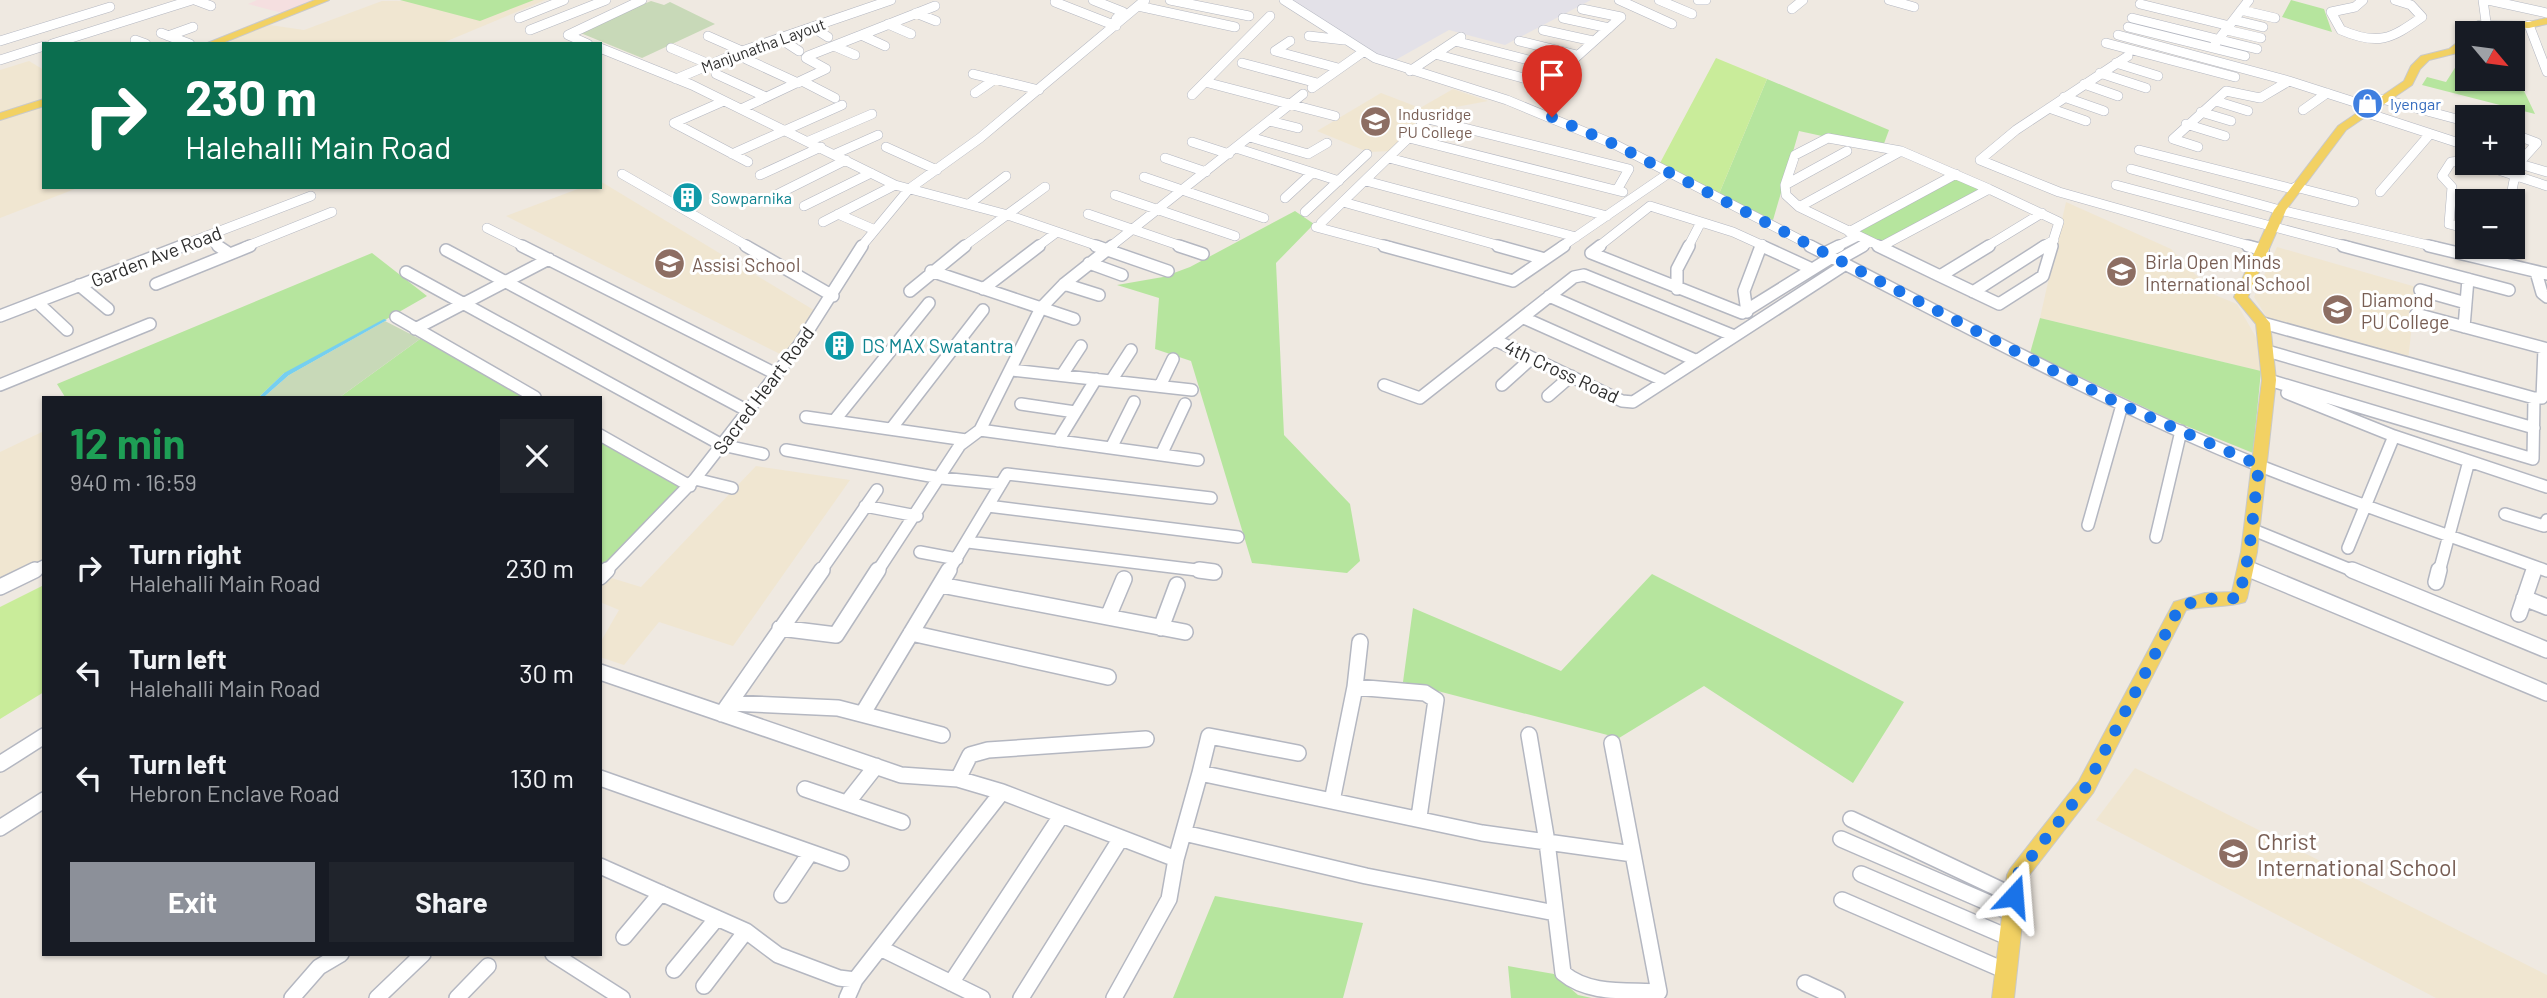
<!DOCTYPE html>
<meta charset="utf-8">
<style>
:root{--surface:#171b24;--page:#20242c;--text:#f1f3f6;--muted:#9ea1a6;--accent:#8c9099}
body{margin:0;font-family:Barlow,sans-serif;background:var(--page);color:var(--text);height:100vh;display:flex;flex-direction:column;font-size:26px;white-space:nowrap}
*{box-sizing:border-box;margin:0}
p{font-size:23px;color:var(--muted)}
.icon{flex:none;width:38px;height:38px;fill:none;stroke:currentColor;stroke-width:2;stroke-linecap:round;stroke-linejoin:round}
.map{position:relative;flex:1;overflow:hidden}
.side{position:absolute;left:42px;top:396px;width:560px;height:560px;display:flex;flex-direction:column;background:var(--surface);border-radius:0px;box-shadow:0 2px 5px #0004}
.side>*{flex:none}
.top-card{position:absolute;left:42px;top:42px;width:560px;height:147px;border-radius:0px;box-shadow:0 2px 5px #0004;background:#0b6e4f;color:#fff;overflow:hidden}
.needle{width:46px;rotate:119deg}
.controls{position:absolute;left:2455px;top:21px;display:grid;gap:14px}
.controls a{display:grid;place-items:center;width:70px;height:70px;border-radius:0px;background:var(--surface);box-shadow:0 2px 5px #0004;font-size:35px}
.pin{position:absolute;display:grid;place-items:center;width:60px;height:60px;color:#fff;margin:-72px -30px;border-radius:50% 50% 50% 0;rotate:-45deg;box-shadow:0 0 7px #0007}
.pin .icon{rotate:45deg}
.me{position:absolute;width:77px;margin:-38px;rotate:19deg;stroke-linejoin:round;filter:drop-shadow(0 0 5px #0008)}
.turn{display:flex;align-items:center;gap:24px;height:147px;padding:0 28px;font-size:32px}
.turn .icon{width:91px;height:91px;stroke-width:2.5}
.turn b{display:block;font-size:49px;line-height:60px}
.round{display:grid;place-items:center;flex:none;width:74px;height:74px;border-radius:0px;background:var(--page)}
.overview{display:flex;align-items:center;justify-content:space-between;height:119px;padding:0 28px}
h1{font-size:42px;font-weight:700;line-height:52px;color:#1e9e55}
.button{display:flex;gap:14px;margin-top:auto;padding:14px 28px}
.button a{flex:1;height:80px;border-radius:0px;background:var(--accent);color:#fff;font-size:28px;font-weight:700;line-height:80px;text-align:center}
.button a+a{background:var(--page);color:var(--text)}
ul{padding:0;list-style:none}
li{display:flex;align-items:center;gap:21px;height:105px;padding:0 28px}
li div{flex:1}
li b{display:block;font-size:26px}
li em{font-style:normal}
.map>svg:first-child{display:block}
.industrial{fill:#e3e1e8}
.education{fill:#f0e6d1}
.medical{fill:#f5dfe0}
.green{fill:#b6e59e}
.cemetery{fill:#c8d9b8}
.pitch{fill:#c9ec9a}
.water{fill:#75cff0}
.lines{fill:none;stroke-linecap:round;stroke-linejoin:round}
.minor-far2-casing{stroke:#b4b7c1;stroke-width:10}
.minor-far1-casing{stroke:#b4b7c1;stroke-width:14}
.minor-casing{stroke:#b4b7c1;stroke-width:18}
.major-casing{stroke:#c9c9c9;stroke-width:2}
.minor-far2{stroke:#fff;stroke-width:9}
.minor-far1{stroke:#fff;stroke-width:11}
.minor{stroke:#fff;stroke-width:15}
.major{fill:#f2d163;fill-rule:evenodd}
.route{stroke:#1a73e8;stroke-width:12;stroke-dasharray:0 21.6}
.labels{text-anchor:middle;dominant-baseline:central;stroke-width:6;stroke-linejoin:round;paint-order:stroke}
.far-street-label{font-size:16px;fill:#2e2e2e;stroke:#fff}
.far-shop-label{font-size:16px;fill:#366cbe;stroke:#fff;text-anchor:start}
.far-education-label{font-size:16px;fill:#785e54;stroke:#fff;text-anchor:start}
.far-culture-label{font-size:16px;fill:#0d838f;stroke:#fff;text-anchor:start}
.street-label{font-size:19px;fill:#2e2e2e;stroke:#fff}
.education-label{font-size:19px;fill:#785e54;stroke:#fff;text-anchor:start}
.culture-label{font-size:19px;fill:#0d838f;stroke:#fff;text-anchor:start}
.near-education-label{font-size:23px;fill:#785e54;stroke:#fff;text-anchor:start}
</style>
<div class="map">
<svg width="2547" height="998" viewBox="0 0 2547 998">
<rect width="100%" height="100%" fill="#efe9e1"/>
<path class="industrial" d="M1290,0H1591L1505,45L1449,30L1390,63Z"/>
<path class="education" d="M545,0L440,44H220L270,25L304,30L382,1Z
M29,61L44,70V100L0,115V70Z
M1453,89L1488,101L1424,113L1392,151L1368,152L1317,131L1381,93L1420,108Z
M44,106V187H80L0,218V121Z
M600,181L817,312L786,357L506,216L583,187H600Z
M2066,202L2171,249L2215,295L2237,304L2257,339L2261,371L2040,318Z
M2277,247L2416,287L2408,361L2270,322L2254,297Z
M44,431V563L0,584V452Z
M756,466L850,480L733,646L659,622L624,665L600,657V643L619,610L600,602V585L608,577L641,587Z
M2135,768L2547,975V998H2436L2096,820Z"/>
<path class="medical" d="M257,0H317L282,13L248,4Z"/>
<path class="green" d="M400,0H534L480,21Z
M2291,0L2324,9L2332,32L2282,17Z
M2458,63L2467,65L2468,79H2513L2515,72L2535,114L2422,85L2427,77L2446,82Z
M1767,79L1889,130L1882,149L1799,131L1773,220L1719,194Z
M1958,177L1983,188L1884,244L1859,232Z
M1295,211L1314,224L1276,263L1284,435L1350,504L1360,561L1347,573L1252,563L1191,361L1155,349L1159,298L1117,285L1163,277L1190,267Z
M372,253L427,296L289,375L284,373L259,397H65L57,384Z
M2040,318L2261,371L2253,453L2169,419L2030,353Z
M420,339H421L523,397H340Z
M600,441L684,488L600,568Z
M1652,574L1904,702L1853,783L1704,686L1619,738L1403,682L1413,608L1561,671Z
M1215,896L1363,923L1343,998H1173Z
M1508,966L1554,974L1578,995L1592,998H1511Z"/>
<path class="cemetery" d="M651,1L664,5L670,2L715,24L642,58L578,32Z
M385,321L420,339L340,397H264L289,375Z"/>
<path class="pitch" d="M1716,58L1767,79L1719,194L1660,163Z
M44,585V692L0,719V607Z"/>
<path class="water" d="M384,319L387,320L289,375L264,397H259L284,373Z"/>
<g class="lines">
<defs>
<path id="minor-far2" d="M195,0L211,6
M1057,0L1055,2L1116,26
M1093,0L1123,12L1116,19
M1170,0L1249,16
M1284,0L1375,58L1507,100L1616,145L1814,247
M1619,0L1672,24
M1659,0L1692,14
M1698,0H1706
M1889,0L1914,7
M2363,0L2355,7L2331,12L2341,30C2378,46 2391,39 2422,17L2411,5L2395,0
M2483,0L2486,22
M2488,0L2547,13
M2140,4L2230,26
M1138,6L1235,27
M1582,9L1621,17
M1792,9L1803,0
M2241,10L2275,18
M916,13L936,21
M519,18L564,0
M1563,18L1609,28
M2132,18L2257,49
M2234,20L2263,27
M888,24L911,34
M2529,25L2547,72
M812,27L828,37
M2128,27L2245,56
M530,30L606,0
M1543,30L1593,41
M2227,30L2261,38
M161,33L190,44
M861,35L885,46
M2118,35L2289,81L2370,107
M168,36L193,27
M708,36L742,51
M1309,36L1344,40
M779,38L799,51
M135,40L146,44
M0,41L110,7
M1290,41L1275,51L1338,68
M1455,41L1563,69L1621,17
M1519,41L1577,55
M2106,43L2235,77
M52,44L192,0
M588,44L568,35L642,0
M2215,44L2249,0
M834,46L855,55
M600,48L692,85L895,185L1008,215L1101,247
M671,48L709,64
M1435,54L1549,85L1563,69
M2128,56L2016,130L1980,160L2059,192L2254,247
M746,59L798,83
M0,60L44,46
M1242,63L1317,83
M2116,63L2158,76
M1410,71L1461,37
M2100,73L2146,88
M716,74L766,97
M973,74L1039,90
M676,79L742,51L891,0
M802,81L835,98
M1205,82L1335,116
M2084,84L2118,96
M1312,88L1363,52
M975,93L995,79
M1192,95L1270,16
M2064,97L2104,111
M2382,99L2468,122
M724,101L674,123L748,162
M2216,101L2248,111
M2049,108L2086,121
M741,109L826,69L806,58L808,56L935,6
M2303,110L2327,93
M2201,112L2231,121
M2364,112L2468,146
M1270,121L1298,128
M2186,124L2225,136
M2513,134L2537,143L2519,163
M1250,137L1308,154L1327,143
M1409,138L1623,192
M809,141L872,114
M1192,142L1229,154
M886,147L937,170
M2198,147L2173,139L2226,91L2260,98L2289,81
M1236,148L1339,181
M2139,150L2293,189
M732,154L842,105
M835,154L878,135
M1165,158L1206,172
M1389,158L1607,216
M2468,160L2451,162L2442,176L2452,187L2449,224L2468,229
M2513,162L2547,172
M2477,163L2547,186
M2131,169L2280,210L2436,247
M622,174L749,247
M760,175L821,147
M1144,177L1264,218
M1366,181L1576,237
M1785,185L1795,155L1828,138L1901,151L1989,189L1882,246
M2116,185L2350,247
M2295,187L2354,202
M1989,189L2059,222L2051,247
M2380,192L2430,134
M778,194L846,160
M1115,195L1235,236
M1285,198L1312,173
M2510,201L2515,175
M1343,202L1504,247
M969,204L1006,176
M804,206L871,173
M1799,207L1786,195L1785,185L1847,151
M1305,212L1367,154
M838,214L875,230
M1088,214L1184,247
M823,222L895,185
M1321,223L1428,119L1629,169L1617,190
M1316,227L1391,247
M487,228L525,247
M1849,232L1956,174
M205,237L220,247
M178,247L311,196
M245,247L332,212
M861,247L909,189L980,138L1145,0
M963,247L1045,187
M1037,247L1057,232
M1110,247L1303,94
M1561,247L1669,173
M1598,247L1650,206L1733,232L1766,247
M1688,247L1700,224
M1761,247L1762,244
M1836,247L1858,236
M1860,247L1870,242
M1882,247L1799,207L1901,151
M1986,247L2042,213
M2042,247L2054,240"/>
<path id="minor-far1" d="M218,246L230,254
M522,246L776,374
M746,246L833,296
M1096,246L1168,271
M1179,246L1203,254
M1384,246L1513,281L1564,246
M1498,246L1545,259
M1600,246L1591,253L1742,313L1832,257
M1762,246L1812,269
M1810,246C1958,322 2104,402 2258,465C2353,503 2451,536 2547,571
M1878,246L1940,276L1989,246
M2248,246L2263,250
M2343,246L2509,290
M2429,246L2547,274
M446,250L748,411
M1825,253L1839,246
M1838,260L1863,246
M2498,262L2502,247
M1089,263L1122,275
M931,271L1074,319
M406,272L722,445L763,454
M2536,272L2542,293L2547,297
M1940,276L1999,304L2043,276L2052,246
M156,284L250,246
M1064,284L1099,295
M79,285L108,309
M983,289L1039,246
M1677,289V269L1689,246
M2420,290L2466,303
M910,291L965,246
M1973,292L2045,246
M1549,296L1695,360
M37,302L67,330
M1747,312L1744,291L1761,246
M2416,314L2544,348L2542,398H2534
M0,316L182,246
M396,317L535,397
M1524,318L1665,381
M2263,323L2534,398L2533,459L2269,380
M2464,327L2468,279
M415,329L549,259
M1495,340L1622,401L1633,402L1846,264
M2267,351L2534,428
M1012,370L1192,390
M1062,375L1081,346
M1111,381L1131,350
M0,385L150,324
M1384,385L1420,398L1574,277L1584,275L1732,335
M1502,385L1532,358
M1160,386L1173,359
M2287,393L2394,436L2547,487
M1548,396L1571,376
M1021,404L1075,412
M806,417L966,440
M834,421L929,303
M891,429L983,310
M980,430L1198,460
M600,435L690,486
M1058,441L1096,379
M1111,448L1134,402
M786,450L941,478L1001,484
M1161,455L1185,404
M695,479L732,488
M865,506L917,516
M988,506L1238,537
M2505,514L2544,526L2547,520
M2088,525L2122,405
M2251,529L2356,572
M2156,537L2181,431
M968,542L1213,572
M2348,548L2394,436
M920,552L957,559
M2246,568L2255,572
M32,572L44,566
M605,572L695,479L799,345L862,246
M820,572L877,490
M877,572L960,445L980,430L1041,308L1064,284L1112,246
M948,572L1007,474L1211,498
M2439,572L2469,461
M2533,572L2535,567"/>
<path id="minor" d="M1199,570L1214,572
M2251,570L2547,693
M2352,570L2547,650
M600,577L607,570
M2436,582L2439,570
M941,585L1185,632
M0,587L35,570
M2524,598L2547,607
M2519,614L2534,570
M1108,617L1124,579
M780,628L836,635L878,570
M1161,628L1177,585
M911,633L1108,677
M600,672L901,775L958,779L1002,792
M1355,687L1360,642
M730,703L838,708L942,735
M863,713L949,570
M722,714L822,570
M1529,735L1547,842
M1612,743L1633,854
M0,764L44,736
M1200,773L1209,736L1298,753
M600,778L841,863
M958,779L970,755L988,750L1146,739
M805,789L902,822
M1332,801L1355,687L1425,693L1436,700L1419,817
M847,803L876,766
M1851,819L2014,896
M0,828L44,800
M1184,833L1366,876L1555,913
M1841,839L2012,913
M1547,842L1633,854L1659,992C1627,990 1589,995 1563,973Z
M600,866L746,931L778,955L839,978L855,980L1002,792L1176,859L1200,773L1482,833L1547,842
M1861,874L2010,938
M782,895L810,853
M1842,900L2006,971
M624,937L661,893
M882,949L982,998
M553,954L622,998
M674,970L717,918
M951,983L1061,816
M1805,983L1837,998
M704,986L746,931
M292,998L319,967L341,954
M377,998L423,954
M457,998L488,966
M847,998L855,980
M1021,998L1121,838
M1114,998L1169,899L1176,859"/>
<path id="major" d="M315,0H329L220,44H205Z
M2547,18V24L2529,28L2484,26L2476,33H2468V44L2457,53L2429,60L2420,69L2412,85L2346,130L2286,210L2248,297L2270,323L2276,380L2257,552L2247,598L2245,602C2226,608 2206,605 2186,610L2093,793L2027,878L2014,998H1992L2007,875L2010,869L2079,781L2174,602L2205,593L2232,592L2241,552L2262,380L2256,324L2234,297L2274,210L2338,126L2404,81L2411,66L2421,56L2449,49L2467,35V31L2478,21L2529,22Z
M44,99V106L0,120V113Z"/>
</defs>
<use href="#minor-far2" class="minor-far2-casing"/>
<use href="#minor-far1" class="minor-far1-casing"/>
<use href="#minor" class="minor-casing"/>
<use href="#major" class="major-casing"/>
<use href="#minor-far2" class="minor-far2"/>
<use href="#minor-far1" class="minor-far1"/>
<use href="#minor" class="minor"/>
<use href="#major" class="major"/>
</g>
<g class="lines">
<path class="route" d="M1552,117L1616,145L2048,368L2122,405L2259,465L2249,552L2239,598L2205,599L2180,606L2086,787L2017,875L2014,896"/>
</g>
<defs>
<symbol id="shop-disc" viewBox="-11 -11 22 22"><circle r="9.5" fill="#3f7fe0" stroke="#fff"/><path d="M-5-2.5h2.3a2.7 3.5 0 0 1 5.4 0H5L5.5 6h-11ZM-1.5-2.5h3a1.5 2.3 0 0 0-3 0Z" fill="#fff"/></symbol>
<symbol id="university-disc" viewBox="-11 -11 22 22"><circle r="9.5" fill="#8d6e63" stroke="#fff"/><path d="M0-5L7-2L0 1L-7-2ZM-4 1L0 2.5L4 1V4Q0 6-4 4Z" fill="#fff"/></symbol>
<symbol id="building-disc" viewBox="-11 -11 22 22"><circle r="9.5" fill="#0f9aa8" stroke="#fff"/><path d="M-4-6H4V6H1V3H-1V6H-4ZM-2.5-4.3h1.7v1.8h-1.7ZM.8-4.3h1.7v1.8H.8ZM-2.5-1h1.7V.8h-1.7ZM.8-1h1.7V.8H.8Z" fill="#fff"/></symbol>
<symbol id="school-disc" viewBox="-11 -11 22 22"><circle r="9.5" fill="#8d6e63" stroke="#fff"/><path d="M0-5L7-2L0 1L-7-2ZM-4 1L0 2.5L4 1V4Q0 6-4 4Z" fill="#fff"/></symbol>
</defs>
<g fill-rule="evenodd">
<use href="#shop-disc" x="2350" y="86" width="35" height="35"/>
<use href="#university-disc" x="1358" y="104" width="35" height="35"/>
<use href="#building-disc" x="670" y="180" width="35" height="35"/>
<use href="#school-disc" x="652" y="246" width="35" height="35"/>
<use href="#school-disc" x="2104" y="254" width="35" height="35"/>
<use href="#university-disc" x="2320" y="292" width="35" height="35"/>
<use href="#building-disc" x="822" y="328" width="35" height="35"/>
<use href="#school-disc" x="2216" y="836" width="35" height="35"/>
</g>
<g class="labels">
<g class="far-street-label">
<text transform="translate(763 45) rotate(-20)">Manjunatha Layout</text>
</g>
<g class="far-shop-label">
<text x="2390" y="103">Iyengar</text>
</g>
<g class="far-education-label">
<text x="1398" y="113">Indusridge<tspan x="1398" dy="18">PU College</tspan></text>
</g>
<g class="far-culture-label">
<text x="711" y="197">Sowparnika</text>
</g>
<g class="street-label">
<text transform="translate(156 256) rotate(-21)">Garden Ave Road</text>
<text transform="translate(1562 371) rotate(25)">4th Cross Road</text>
<text transform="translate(763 390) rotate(-53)">Sacred Heart Road</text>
</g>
<g class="education-label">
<text x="2145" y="261">Birla Open Minds<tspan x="2145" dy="22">International School</tspan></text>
<text x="692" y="264">Assisi School</text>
<text x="2361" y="299">Diamond<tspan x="2361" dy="22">PU College</tspan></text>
</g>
<g class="culture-label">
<text x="862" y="345">DS MAX Swatantra</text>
</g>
<g class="near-education-label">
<text x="2257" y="841">Christ<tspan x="2257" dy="26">International School</tspan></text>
</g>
</g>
</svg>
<div class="controls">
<a><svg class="needle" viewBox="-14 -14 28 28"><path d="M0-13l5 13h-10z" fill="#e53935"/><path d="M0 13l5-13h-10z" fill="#9ea1a6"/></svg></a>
<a>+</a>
<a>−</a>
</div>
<div class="pin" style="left:1552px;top:117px;background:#d93025"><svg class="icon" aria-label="arrive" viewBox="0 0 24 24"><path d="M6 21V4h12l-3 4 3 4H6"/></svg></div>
<svg class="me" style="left:2014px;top:896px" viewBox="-20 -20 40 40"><path d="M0-17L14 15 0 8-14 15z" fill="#1a73e8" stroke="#fff" stroke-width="4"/></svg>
<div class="top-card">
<div class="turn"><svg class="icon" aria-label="right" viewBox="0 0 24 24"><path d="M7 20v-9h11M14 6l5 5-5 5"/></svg><div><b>230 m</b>Halehalli Main Road</div></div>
</div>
<section class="side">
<div class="overview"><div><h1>12 min</h1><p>940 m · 16:59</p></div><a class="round"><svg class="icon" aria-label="close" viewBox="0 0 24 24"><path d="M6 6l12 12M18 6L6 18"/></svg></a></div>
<ul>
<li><svg class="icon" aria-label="right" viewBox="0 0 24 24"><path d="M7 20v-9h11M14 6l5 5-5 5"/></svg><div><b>Turn right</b><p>Halehalli Main Road</p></div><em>230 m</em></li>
<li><svg class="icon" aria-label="left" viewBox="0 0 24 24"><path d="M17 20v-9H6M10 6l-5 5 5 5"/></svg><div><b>Turn left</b><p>Halehalli Main Road</p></div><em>30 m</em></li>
<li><svg class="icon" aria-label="left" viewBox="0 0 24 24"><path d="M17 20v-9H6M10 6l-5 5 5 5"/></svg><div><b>Turn left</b><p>Hebron Enclave Road</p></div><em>130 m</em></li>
</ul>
<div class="button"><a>Exit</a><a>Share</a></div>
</section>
</div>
